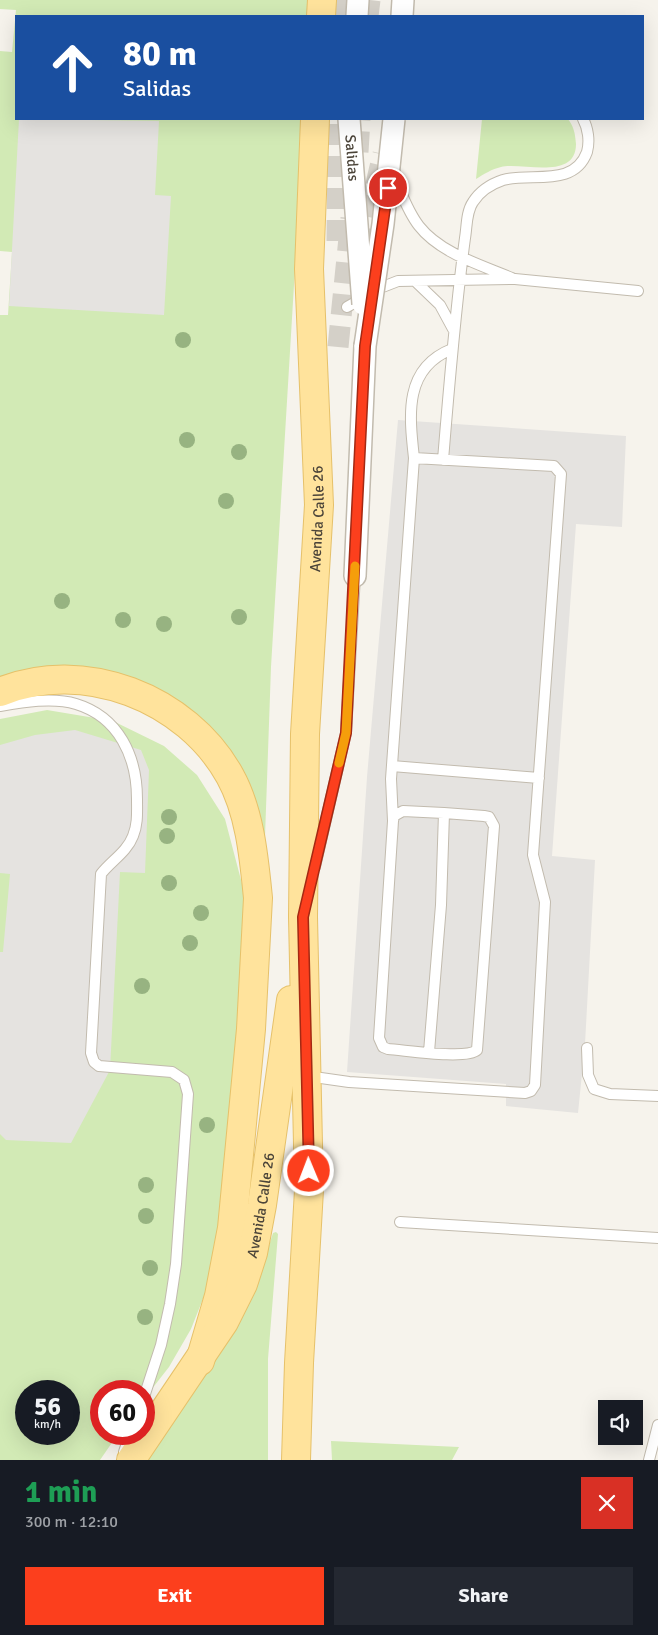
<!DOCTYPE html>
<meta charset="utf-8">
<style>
:root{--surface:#171b24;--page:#242831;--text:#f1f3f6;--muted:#9ea1a6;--accent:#fc3f1d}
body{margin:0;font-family:Signika,sans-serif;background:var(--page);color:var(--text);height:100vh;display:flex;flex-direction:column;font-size:19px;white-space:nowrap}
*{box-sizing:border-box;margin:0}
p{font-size:16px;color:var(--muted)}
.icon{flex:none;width:28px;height:28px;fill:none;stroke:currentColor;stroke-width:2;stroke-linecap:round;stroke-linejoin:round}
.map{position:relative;height:1460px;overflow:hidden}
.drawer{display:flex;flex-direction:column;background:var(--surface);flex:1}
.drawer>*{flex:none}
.top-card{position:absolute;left:15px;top:15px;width:629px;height:105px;border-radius:0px;box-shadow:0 5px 20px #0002;background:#1a4fa0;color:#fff;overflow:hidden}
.fabs{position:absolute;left:598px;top:1400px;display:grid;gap:10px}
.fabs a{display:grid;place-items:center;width:45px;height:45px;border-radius:0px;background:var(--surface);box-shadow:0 5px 20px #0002;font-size:25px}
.speed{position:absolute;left:15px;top:1380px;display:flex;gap:10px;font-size:25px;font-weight:700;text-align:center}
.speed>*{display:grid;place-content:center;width:65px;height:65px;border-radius:50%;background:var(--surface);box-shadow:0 5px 20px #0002;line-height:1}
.speed small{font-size:12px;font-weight:400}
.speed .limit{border:8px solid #d22;background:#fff;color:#111}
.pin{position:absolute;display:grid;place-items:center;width:42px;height:42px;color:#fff;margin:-21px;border:2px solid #fff;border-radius:50%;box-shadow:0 1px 5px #0007}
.me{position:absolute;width:55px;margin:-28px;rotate:359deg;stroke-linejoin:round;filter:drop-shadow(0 0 4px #0008)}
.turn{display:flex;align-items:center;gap:18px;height:105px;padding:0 25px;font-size:22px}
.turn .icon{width:65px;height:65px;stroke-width:2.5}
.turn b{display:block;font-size:35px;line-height:42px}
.round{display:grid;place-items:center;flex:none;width:52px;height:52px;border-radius:0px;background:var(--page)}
.overview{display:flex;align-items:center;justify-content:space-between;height:85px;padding:0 25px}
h1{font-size:30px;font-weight:700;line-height:38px;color:#1e9e55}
.primary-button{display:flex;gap:10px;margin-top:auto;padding:10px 25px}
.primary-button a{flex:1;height:58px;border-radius:0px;background:var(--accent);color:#fff;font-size:20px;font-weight:700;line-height:58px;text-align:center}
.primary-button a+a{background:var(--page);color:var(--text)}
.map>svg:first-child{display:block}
.green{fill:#d2eab5;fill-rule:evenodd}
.parking{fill:#e5e3e0}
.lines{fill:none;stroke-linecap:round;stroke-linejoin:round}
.street-tunnel{stroke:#d4d0c8;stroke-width:21;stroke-dasharray:21 11;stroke-linecap:butt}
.lane-casing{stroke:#c2bbae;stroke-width:12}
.street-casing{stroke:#c2bbae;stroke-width:24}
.primary-casing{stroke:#e6c16a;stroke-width:30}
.lane{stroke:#fff;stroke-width:10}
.street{stroke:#fff;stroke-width:21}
.primary{stroke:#ffe39c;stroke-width:28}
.street-bridge-casing{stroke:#c2bbae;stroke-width:24;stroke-linecap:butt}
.street-bridge{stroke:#fff;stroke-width:21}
.tree{fill:#97b381}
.route-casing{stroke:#a42913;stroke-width:12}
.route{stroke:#fc3f1d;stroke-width:9}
.slow{stroke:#f59e0b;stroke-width:9}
.labels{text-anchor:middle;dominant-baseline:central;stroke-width:5;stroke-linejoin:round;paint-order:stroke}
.street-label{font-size:15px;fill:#4b4439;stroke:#fff}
</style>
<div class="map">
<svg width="658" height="1460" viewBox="0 0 658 1460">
<rect width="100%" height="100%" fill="#f6f3ec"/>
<path class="green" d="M0,0H312L311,16H16V119H304L271,667L265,837L195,717L35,670L0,677V315H8L12,252L0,251V51L12,52L16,10L0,9Z
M482,119H568C574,127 575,133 576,144C576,181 522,162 501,167C492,169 484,174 476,179Z
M47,710L113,721L164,746L197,775L225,819L246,899L234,1095L218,1261L191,1329L169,1367L144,1399V1391H101V1434H118L100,1460H0V719ZM26,1391H69V1434H26Z
M276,1232L278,1234L268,1359V1460H138L260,1273L273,1233Z
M331,1441L459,1447L452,1460H332Z"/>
<path class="parking" d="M19,119L159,121L155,195L171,196L164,315L9,306Z
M398,420L626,436L622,527L576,524L552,856L595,860L585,1044L578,1113L506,1106V1084L347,1072L367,777Z
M75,730L141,750L149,770L145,873L120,872L110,1070L71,1143L6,1140L0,1134V952H3L10,874L0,873V745L35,735Z"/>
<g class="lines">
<path class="street-tunnel" d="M345,16L347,0
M368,16L370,0
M358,152L360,119
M337,241L338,119
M361,248L383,154
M338,347L351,218"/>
<defs>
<path id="lane" d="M393,174C401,191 407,211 419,226C440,253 481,265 512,278
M415,281L440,305L453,329
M347,307L380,288L398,281L515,279L638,291
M443,460C449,386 455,312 465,238C467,227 466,212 473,202C480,191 491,184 503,180C531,172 574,188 587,152C590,141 588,128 583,119
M0,706C23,702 53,697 76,704C119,717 137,757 137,799C137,812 138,824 133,836C127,852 111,861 101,874L91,1053L94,1062L99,1066L172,1072L184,1080L188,1094L176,1264L170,1304L161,1345L144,1397
M392,766L539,778
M393,821L391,779L414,458C409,414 404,368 452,349
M315,867L346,733L355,576
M587,1048L588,1075L594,1089L610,1094L658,1096
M429,1052L441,905L444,813L484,816L489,817L494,826L477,1050C466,1060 405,1050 388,1049L383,1047L379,1038L393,821L394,816L403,811L444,813
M307,1076L349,1082L525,1093L531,1091L535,1085L545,902L533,855L561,474L554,466L414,458
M400,1222L658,1238
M124,1452L130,1434
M649,1460L658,1425"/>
<path id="street" d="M357,16L358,0
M402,16L403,0
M355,576L365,346"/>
<g id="primary">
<path d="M321,16L322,0"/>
<path d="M0,692C83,657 187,698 230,776C250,812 254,858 258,898L251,1029L232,1228L219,1296L200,1361"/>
<path id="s1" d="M131,1460L224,1322L243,1284L253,1253L262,1205L291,1000"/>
<path id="s2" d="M296,1460L299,1363L309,1190L303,917L305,734L319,505L309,269L315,119"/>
</g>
</defs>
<use href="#lane" class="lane-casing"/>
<use href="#street" class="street-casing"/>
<use href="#primary" class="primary-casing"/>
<use href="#lane" class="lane"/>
<use href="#street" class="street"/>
<use href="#primary" class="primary"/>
<defs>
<g id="street-bridge">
<path id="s3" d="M349,119L363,304"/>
<path d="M365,346L383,224L394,119"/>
</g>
</defs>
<use href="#street-bridge" class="street-bridge-casing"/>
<use href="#street-bridge" class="street-bridge"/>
</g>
<g class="tree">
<circle cx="183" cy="340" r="8"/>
<circle cx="187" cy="440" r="8"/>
<circle cx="239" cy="452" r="8"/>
<circle cx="226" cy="501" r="8"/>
<circle cx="62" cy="601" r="8"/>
<circle cx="239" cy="617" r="8"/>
<circle cx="123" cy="620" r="8"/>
<circle cx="164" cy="624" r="8"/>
<circle cx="169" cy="817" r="8"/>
<circle cx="167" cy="836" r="8"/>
<circle cx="169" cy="883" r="8"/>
<circle cx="201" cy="913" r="8"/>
<circle cx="190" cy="943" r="8"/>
<circle cx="142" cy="986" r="8"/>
<circle cx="207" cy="1125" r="8"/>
<circle cx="146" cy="1185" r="8"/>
<circle cx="146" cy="1216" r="8"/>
<circle cx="150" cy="1268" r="8"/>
<circle cx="145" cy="1317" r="8"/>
</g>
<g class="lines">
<defs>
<path id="route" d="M309,1171L303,917L346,733L365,346L388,188"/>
</defs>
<use href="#route" class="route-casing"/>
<use href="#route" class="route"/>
<path class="slow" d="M339,763L346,733L355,566"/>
</g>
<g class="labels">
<g class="street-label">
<text stroke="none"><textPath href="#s3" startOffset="39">Salidas</textPath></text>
<text stroke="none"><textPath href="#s2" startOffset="942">Avenida Calle 26</textPath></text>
<text stroke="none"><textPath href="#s1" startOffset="290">Avenida Calle 26</textPath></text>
</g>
</g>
</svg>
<div class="fabs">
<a><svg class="icon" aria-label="sound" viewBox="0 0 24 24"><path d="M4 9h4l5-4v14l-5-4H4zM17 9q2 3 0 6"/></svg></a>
</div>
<div class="speed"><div>56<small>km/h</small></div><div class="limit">60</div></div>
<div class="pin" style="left:388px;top:188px;background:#d93025"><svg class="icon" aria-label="arrive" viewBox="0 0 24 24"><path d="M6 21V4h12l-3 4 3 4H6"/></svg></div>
<svg class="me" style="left:309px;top:1171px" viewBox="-20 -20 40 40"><circle r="17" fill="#fc3f1d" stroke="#fff" stroke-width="3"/><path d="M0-11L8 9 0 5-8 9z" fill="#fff"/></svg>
<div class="top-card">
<div class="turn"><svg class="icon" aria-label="ahead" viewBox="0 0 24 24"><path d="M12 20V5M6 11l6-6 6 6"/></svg><div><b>80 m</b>Salidas</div></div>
</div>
</div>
<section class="drawer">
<div class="overview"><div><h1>1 min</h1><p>300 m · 12:10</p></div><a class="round" style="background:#d93025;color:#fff"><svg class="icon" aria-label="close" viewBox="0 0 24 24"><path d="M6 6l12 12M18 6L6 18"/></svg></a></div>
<div class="primary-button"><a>Exit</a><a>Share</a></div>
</section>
